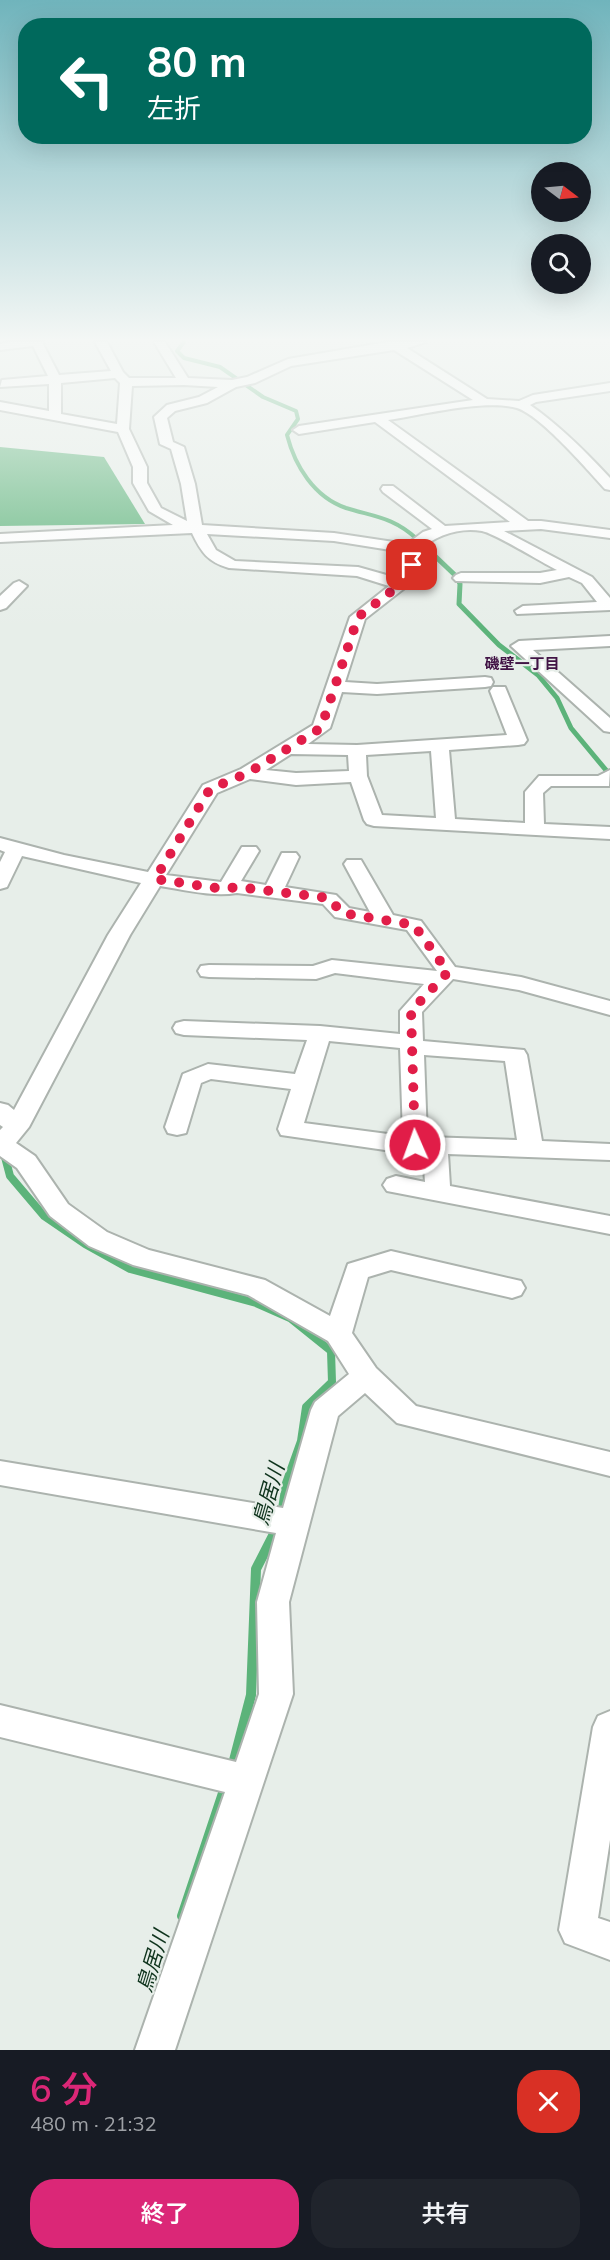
<!DOCTYPE html>
<html lang="ja">
<meta charset="utf-8">
<style>
:root{--surface:#171b24;--page:#20242c;--text:#f1f3f6;--muted:#9ea1a6;--accent:#db2777}
body{margin:0;font-family:Mulish,"Noto Sans JP",sans-serif;background:var(--page);color:var(--text);height:100vh;display:flex;flex-direction:column;font-size:22px;white-space:nowrap}
*{box-sizing:border-box;margin:0}
p{font-size:20px;color:var(--muted)}
.icon{flex:none;width:33px;height:33px;fill:none;stroke:currentColor;stroke-width:2;stroke-linecap:round;stroke-linejoin:round}
.map{position:relative;height:2050px;overflow:hidden}
.drawer{display:flex;flex-direction:column;background:var(--surface);flex:1}
.drawer>*{flex:none}
.banner{position:absolute;left:18px;top:18px;width:574px;height:126px;border-radius:24px;box-shadow:0 6px 24px #0002;background:#00695c;color:#fff;overflow:hidden}
.needle{width:39px;rotate:106deg}
.fabs{position:absolute;left:531px;top:162px;display:grid;gap:12px}
.fabs a{display:grid;place-items:center;width:60px;height:60px;border-radius:50%;background:var(--surface);box-shadow:0 6px 24px #0002;font-size:30px}
.pin{position:absolute;display:grid;place-items:center;width:51px;height:51px;color:#fff;margin:-26px;border-radius:12px;box-shadow:0 3px 9px #0006}
.me{position:absolute;width:66px;margin:-33px;rotate:358deg;stroke-linejoin:round;filter:drop-shadow(0 0 4px #0008)}
.turn{display:flex;align-items:center;gap:21px;height:126px;padding:0 30px;font-size:27px}
.turn .icon{width:78px;height:78px;stroke-width:2.5}
.turn b{display:block;font-size:42px;line-height:51px}
.round{display:grid;place-items:center;flex:none;width:63px;height:63px;border-radius:24px;background:var(--page)}
.headline{display:flex;align-items:center;justify-content:space-between;height:102px;padding:0 30px}
h1{font-size:36px;font-weight:600;line-height:45px;color:var(--accent)}
.action{display:flex;gap:12px;margin-top:auto;padding:12px 30px}
.action a{flex:1;height:69px;border-radius:24px;background:var(--accent);color:#fff;font-size:24px;font-weight:600;line-height:69px;text-align:center}
.action a+a{background:var(--page);color:var(--text)}
.map>svg:first-child{display:block}
.water{fill:#5cb37a}
.lines{fill:none;stroke-linecap:round;stroke-linejoin:round}
.stream-far3{stroke:#5cb37a;stroke-width:4}
.stream-far2{stroke:#5cb37a;stroke-width:5}
.stream-far1{stroke:#5cb37a;stroke-width:8}
.stream{stroke:#5cb37a;stroke-width:10}
.minor-casing{stroke:#acb3ae;stroke-width:4}
.minor{fill:#fff;fill-rule:evenodd}
.route{stroke:#e11d48;stroke-width:10;stroke-dasharray:0 18}
.labels{text-anchor:middle;dominant-baseline:central;stroke-width:4.5;stroke-linejoin:round;paint-order:stroke}
.far-neighbourhood-label{font-size:15px;font-weight:bold;fill:#411345;stroke:#e7eee9}
.near-water-label{font-size:21px;font-style:italic;fill:#0e331c;stroke:#e7eee9}
</style>
<div class="map">
<svg width="610" height="2050" viewBox="0 0 610 2050">
<rect width="100%" height="100%" fill="#e7eee9"/>
<path class="water" d="M0,447L104,457L145,524L0,526Z"/>
<g class="lines">
<path class="stream-far3" d="M184,342L177,351L184,358L220,367L263,397L296,411L298,419L287,435C295,466 314,497 346,508C375,517 393,517 417,539"/>
<path class="stream-far2" d="M416,538L457,577L460,584L459,604L499,645L538,675L557,698L571,728L610,775"/>
<path class="stream-far1" d="M0,1138L10,1176L44,1216L85,1244L130,1269L256,1303L290,1318L331,1351L332,1382L306,1407L301,1441L286,1483L281,1515"/>
<path class="stream" d="M232,1768L251,1695L256,1569L278,1526
M182,1916L226,1784"/>
<defs>
<path id="minor" d="M9,342H44L43,344L59,375L111,371L95,342H107L123,372L129,378H176L154,342H165L188,378L232,380L247,377L288,359L387,342H426L407,348L487,399L519,401L533,395L610,383V391L536,402L530,405C560,426 585,451 610,478V490L605,489C587,469 540,415 517,408C484,399 423,415 388,420L528,521H541L610,530V538L541,529L504,531L592,577L610,598V610L517,614L515,611L523,606L597,602L582,583L569,577L540,583L456,581L453,578L456,575L461,573H540L557,570C541,562 496,534 482,531C458,527 436,536 418,550L420,565L406,587L365,619L345,682L377,684L485,677L491,678L493,682L491,686L485,687L377,694L342,692L330,728L308,744L357,745L507,735L490,691L493,687H505L527,740L524,744L518,745L449,750L455,819L525,823V792L539,776H598L610,770L609,786H551L543,793L544,824L610,827V839L374,826L367,824L364,820L351,782L296,785L250,779L217,793L166,875L221,882L242,847H256L259,851L241,881L266,885L282,853H296L299,857L285,887L336,895L349,908L370,912L344,864L347,860H361L393,915L421,921L455,967L521,977L610,1001V1015L519,990L453,979L422,1012L423,1041L524,1050L527,1055L542,1141L610,1144V1160L448,1154L450,1186L610,1216V1234L387,1191L383,1185L387,1179L396,1176L425,1182L423,1153L399,1152L281,1135L278,1129L291,1089L211,1079L201,1083L186,1133L177,1135L168,1133L165,1127L183,1074L208,1064L295,1074L307,1040L184,1035L176,1033L173,1028L176,1023L184,1021L320,1026L400,1034V1011L424,984L335,973L316,979L209,977L201,976L198,971L201,966L209,965L313,966L332,960L437,971L407,930L335,917L323,904L237,893C212,897 185,890 160,886L130,935L29,1127L16,1143L35,1156L68,1204L107,1232L149,1250L265,1280L330,1316L348,1264L391,1251L521,1281L525,1288L521,1295L512,1298L391,1270L368,1277L352,1333L376,1368L416,1406L610,1452V1476L397,1423L365,1393L338,1416L289,1602L293,1694L175,2050H135L225,1792L0,1737V1705L236,1762L259,1694L257,1602L276,1533L0,1485V1461L283,1508L311,1410L315,1402L349,1374L328,1341L248,1295L133,1265L89,1246L50,1216L17,1168L0,1156V1130L3,1127L0,1125V1103L8,1105L14,1110L108,935L141,883L22,856L7,887L0,889V862L5,852L0,850V838L64,855L148,872L203,785L241,769L313,725L350,617L389,586L357,576L229,568C208,562 201,552 192,533L0,542V534L173,525L149,511L133,483V467L118,432L0,410V402L49,411V384L0,387L2,380L48,376L33,346L0,350V344ZM394,350L473,400L299,426L293,430L299,434L375,422L510,522L445,526L393,486H383L381,489L383,492L432,529L423,532L407,544L334,533L202,525L195,484L184,447L173,442L167,418L175,411L207,403L236,387L255,383L291,366ZM115,378L120,383L117,424L61,414V383ZM184,385L218,387L199,397L167,405L154,417L160,444L171,449L181,484L187,521L161,508L147,483V467L129,429L132,386ZM207,534L334,541L403,552L404,565L397,578L358,567L235,561L216,550ZM431,751L436,818L382,815L367,776L366,755ZM291,754L348,755L349,771L296,773L266,770ZM329,1041L400,1048L403,1136L304,1123ZM424,1055L505,1061L517,1140L427,1137Z
M19,581L27,586L6,608L0,610V596L14,583Z
M610,636V646L533,650L610,718V732L604,731L511,646L519,641Z
M610,1711V1840L598,1918L610,1922V1960L565,1943L559,1930L593,1727L598,1716Z"/>
</defs>
<use href="#minor" class="minor-casing"/>
<use href="#minor" class="minor"/>
</g>
<linearGradient id="sky" x2="0" y2="1"><stop stop-color="#70b4bc"/><stop offset="0.54" stop-color="#f4f7f5"/><stop offset="1" stop-color="#f4f7f5" stop-opacity="0"/></linearGradient>
<rect width="610" height="629" fill="url(#sky)"/>
<g class="lines">
<path class="route" d="M412,565L401,584L358,617L321,728L248,773L210,789L155,879L223,889L237,887L329,898L342,913L414,925L448,972L411,1011L415,1145"/>
</g>
<g class="labels">
<g class="far-neighbourhood-label">
<text x="522" y="663">磯壁一丁目</text>
</g>
<g class="near-water-label">
<text transform="translate(268 1494) rotate(-74)">鳥居川</text>
<text transform="translate(152 1961) rotate(-73)">鳥居川</text>
</g>
</g>
</svg>
<div class="fabs">
<a><svg class="needle" viewBox="-14 -14 28 28"><path d="M0-13l5 13h-10z" fill="#e53935"/><path d="M0 13l5-13h-10z" fill="#9ea1a6"/></svg></a>
<a><svg class="icon" aria-label="search" viewBox="0 0 24 24"><circle cx="10" cy="10" r="6"/><path d="M15 15l6 6"/></svg></a>
</div>
<div class="pin" style="left:412px;top:565px;background:#d93025"><svg class="icon" aria-label="arrive" viewBox="0 0 24 24"><path d="M6 21V4h12l-3 4 3 4H6"/></svg></div>
<svg class="me" style="left:415px;top:1145px" viewBox="-20 -20 40 40"><circle r="17" fill="#e11d48" stroke="#fff" stroke-width="3"/><path d="M0-11L8 9 0 5-8 9z" fill="#fff"/></svg>
<div class="banner">
<div class="turn"><svg class="icon" aria-label="left" viewBox="0 0 24 24"><path d="M17 20v-9H6M10 6l-5 5 5 5"/></svg><div><b>80 m</b>左折</div></div>
</div>
</div>
<section class="drawer">
<div class="headline"><div><h1>6 分</h1><p>480 m · 21:32</p></div><a class="round" style="background:#d93025;color:#fff"><svg class="icon" aria-label="close" viewBox="0 0 24 24"><path d="M6 6l12 12M18 6L6 18"/></svg></a></div>
<div class="action"><a>終了</a><a>共有</a></div>
</section>
